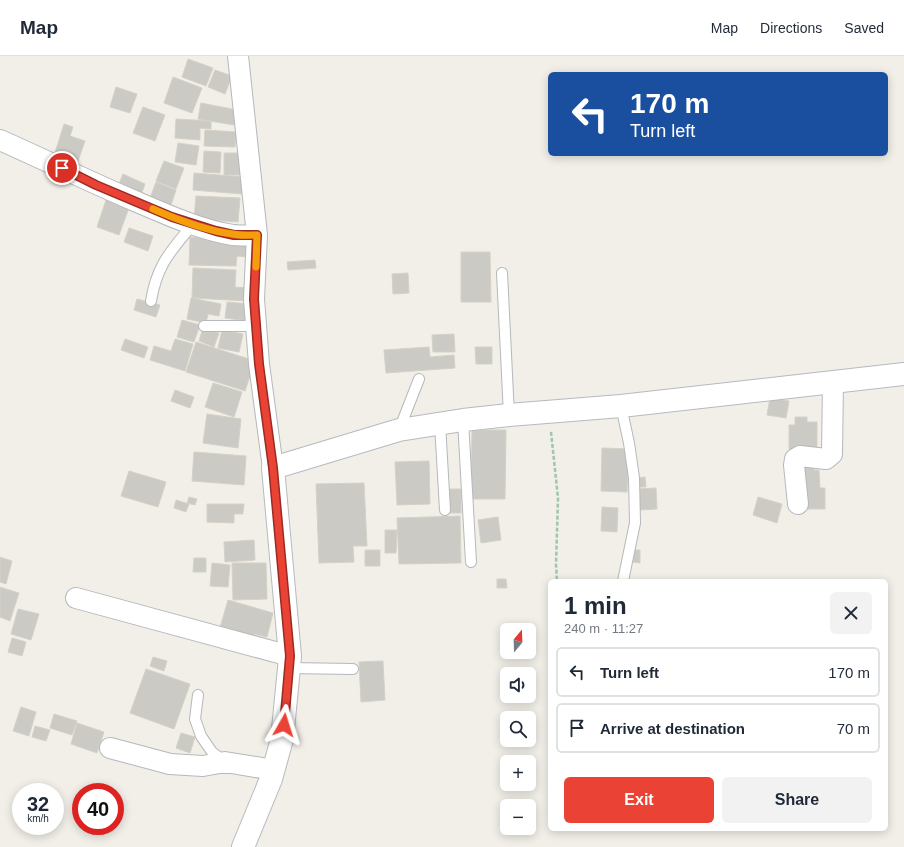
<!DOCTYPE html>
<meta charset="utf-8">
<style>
:root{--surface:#fff;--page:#f2f2f3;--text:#1f2937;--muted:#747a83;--line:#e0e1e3;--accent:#ea4335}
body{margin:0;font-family:Helvetica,sans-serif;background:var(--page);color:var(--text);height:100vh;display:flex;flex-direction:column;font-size:15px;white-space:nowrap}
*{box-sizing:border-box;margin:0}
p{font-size:13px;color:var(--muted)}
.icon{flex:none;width:22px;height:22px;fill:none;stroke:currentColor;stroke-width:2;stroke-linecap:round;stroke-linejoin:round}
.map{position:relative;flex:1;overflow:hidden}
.drawer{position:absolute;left:548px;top:523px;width:340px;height:252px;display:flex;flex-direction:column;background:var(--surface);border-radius:6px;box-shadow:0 2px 10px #0003}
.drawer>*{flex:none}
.guide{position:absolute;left:548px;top:16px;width:340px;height:84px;border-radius:6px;box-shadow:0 2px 10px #0003;background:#1a4fa0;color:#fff;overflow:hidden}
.needle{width:26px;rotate:19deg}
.buttons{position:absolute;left:500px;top:567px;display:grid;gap:8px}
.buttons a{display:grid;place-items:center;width:36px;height:36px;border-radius:6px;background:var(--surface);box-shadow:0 2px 10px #0003;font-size:20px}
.speed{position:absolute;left:12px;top:727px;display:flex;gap:8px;font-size:20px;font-weight:700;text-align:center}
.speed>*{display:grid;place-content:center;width:52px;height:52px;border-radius:50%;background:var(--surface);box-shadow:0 2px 10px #0003;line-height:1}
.speed small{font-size:10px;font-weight:400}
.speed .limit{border:6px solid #d22;background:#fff;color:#111}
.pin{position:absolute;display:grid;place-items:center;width:34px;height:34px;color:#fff;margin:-17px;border:2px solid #fff;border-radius:50%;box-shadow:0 1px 4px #0007}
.me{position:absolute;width:44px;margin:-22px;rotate:6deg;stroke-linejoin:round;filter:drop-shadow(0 0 3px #0008)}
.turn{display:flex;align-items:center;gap:14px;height:84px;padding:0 16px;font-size:18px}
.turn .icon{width:52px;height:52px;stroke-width:2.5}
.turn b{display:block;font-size:28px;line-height:34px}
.round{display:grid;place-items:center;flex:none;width:42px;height:42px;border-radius:6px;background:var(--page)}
.headline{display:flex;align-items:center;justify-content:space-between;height:68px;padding:0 16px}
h1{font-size:24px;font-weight:700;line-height:30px}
.action{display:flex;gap:8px;margin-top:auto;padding:8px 16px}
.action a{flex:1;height:46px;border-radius:6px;background:var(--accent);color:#fff;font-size:16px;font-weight:700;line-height:46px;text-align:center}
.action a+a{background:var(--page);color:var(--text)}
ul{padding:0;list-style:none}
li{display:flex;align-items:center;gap:12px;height:50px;margin:0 8px 6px;padding:0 8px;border:2px solid var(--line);border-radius:6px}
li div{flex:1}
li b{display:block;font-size:15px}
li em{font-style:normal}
header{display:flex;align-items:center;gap:24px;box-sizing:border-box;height:56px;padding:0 20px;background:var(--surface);border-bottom:1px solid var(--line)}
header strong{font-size:19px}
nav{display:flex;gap:22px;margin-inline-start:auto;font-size:14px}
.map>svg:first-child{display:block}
.building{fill:#cccac5;stroke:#d6d1c6}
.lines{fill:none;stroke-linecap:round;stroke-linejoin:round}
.lane-casing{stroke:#b5b8bc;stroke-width:12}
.street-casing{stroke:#b5b8bc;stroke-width:22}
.secondary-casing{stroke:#b6babf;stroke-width:24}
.path{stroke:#9cc7a9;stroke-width:2.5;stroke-dasharray:4 2;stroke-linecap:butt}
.lane{stroke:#fff;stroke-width:10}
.street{stroke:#fff;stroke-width:20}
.secondary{stroke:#fff;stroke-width:22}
.route-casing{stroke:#982c22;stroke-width:10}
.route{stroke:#ea4335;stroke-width:7}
.slow{stroke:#f59e0b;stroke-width:7}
</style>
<header>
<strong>Map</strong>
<nav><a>Map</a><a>Directions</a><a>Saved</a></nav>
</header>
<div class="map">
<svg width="904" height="791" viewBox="0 0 904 791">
<rect width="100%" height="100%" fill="#f1efe8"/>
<path class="building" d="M188,3L213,12L206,30L182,21Z
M215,14L232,20L225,38L208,31Z
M173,21L202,32L192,57L164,47Z
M116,31L137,38L130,57L110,51Z
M201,47L237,54L234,69L198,63Z
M143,51L165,59L155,85L133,77Z
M176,63L211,65V73L200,72V84L175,82Z
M64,68L73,71L70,80L85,85L77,108L54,100Z
M205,74L236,76L235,91L204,90Z
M178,87L199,90L196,109L175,106Z
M204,95L221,96L220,117L203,116Z
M224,97H242V119H224Z
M164,105L184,112L176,133L156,125Z
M194,117L244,121L242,138L193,134Z
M123,118L145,128L140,142L117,133Z
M156,126L176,134L170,152L149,145Z
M196,140L240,142L238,166L194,163Z
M106,144L129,152L119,179L97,171Z
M129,172L153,180L148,195L124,186Z
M190,181L248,182V201L237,200L236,210L189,209Z
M461,196H490L491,246H461Z
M315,204L316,212L288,214L287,206Z
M193,212L236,214L235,231L250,232L249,245L192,242Z
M408,217L409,237L393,238L392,218Z
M191,242L221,248L219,260L208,258L206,267L187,263Z
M137,243L160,249L156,261L134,254Z
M227,246L250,248L248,265L225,262Z
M182,264L200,269L194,286L177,281Z
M203,272L219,277L214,291L199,285Z
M222,274L243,278L239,296L218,292Z
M454,278L455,296H433L432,279Z
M125,283L148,291L144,302L121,294Z
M175,283L193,288L185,315L150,304L154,290L171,295Z
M196,286L255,305L245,335L186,316Z
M429,291L430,301L454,299L455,312L386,317L384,294Z
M475,291H492V308H476Z
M213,327L242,336L234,361L205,351Z
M175,334L194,341L190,352L171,345Z
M770,342L789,345L786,362L767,359Z
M207,358L241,363L238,392L203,387Z
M795,361H807V366H817V393H789V369H795Z
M472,374H506L505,443H471Z
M602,392L629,393L627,436L601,435Z
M194,396L246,400L244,429L192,425Z
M798,404H814V414H819L820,432H825V453H799Z
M429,405L430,448L397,449L395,406Z
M129,415L166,426L158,451L121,440Z
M645,421L646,431H637L636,422Z
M364,427L367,490H353L354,506L319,507L316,428Z
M656,432L657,453L639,454L637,433Z
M447,433H461V457H448Z
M189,441L197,443L195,449L187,447Z
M758,441L782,448L777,467L753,459Z
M176,444L189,448L186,456L174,452Z
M207,448H244L243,458H234V467L207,466Z
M602,451L618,452L617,476L601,475Z
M460,460L461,507L399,508L397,462Z
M498,461L501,484L481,487L478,464Z
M385,474H397L396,497H385Z
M254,484L255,504L225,506L224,486Z
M365,494H380V510H365Z
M634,494H640V507L633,506Z
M0,501L12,505L6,528L0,526Z
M194,502H206V516H193Z
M212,507L230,509L228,531L210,530Z
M232,507H266L267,543L233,544Z
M497,523H506L507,532H497Z
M0,531L19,537L10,565L0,561Z
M228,544L273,557L267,581L254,578L252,584L219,575Z
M18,553L39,558L31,584L11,578Z
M12,582L26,586L22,600L8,596Z
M153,601L167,605L164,615L150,610Z
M383,605L385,644L361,646L359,606Z
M146,613L190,628L174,673L130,657Z
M21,651L36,656L29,680L13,675Z
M54,658L77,665L72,679L50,672Z
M77,667L104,676L97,697L71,688Z
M35,670L50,674L46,685L32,681Z
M181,677L195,681L190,697L176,692Z"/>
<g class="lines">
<defs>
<path id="lane" d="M502,217L509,359
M151,245C157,208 171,195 193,168
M204,270H257
M621,350L629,387L634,422L635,467L623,525
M463,364L471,506
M440,368L445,454
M399,374L419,323
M289,612L353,613
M198,639L195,663L201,680L212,696L225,706"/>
<path id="street" d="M238,0L257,179L254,243L259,308L273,412
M0,84C45,104 90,126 135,145C165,158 201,174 233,179C241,180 249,179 257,179
M798,448L794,409L795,403L800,400L826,403L832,398L833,326
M76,542L290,600
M110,692L170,708L203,710L225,706L274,714"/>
<path id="secondary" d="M243,791L271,723L282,683L289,612L290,600L273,412L399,374L463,364L509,359L621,350L904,318"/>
</defs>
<use href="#lane" class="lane-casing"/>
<use href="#street" class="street-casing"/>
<use href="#secondary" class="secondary-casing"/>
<path class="path" d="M551,376L558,442L556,509L557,525"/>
<use href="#lane" class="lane"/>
<use href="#street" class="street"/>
<use href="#secondary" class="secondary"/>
</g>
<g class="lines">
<defs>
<path id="route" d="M62,112L96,129L172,161L216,175L234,179H257L254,243L259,308L273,412L290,600L284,669"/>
</defs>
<use href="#route" class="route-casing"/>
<use href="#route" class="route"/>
<path class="slow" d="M153,153C178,164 206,175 233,178C241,180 249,179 257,179L256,211"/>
</g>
</svg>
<div class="buttons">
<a><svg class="needle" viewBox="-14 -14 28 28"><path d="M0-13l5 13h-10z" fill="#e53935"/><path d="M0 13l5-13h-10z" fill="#747a83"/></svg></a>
<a><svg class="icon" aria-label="sound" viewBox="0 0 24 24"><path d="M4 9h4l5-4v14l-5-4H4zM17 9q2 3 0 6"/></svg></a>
<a><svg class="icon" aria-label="search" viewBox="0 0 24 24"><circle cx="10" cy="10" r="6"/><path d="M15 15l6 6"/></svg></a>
<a>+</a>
<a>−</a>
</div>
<div class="speed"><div>32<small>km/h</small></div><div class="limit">40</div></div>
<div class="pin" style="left:62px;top:112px;background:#d93025"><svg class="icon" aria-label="arrive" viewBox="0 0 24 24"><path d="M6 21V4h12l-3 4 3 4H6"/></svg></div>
<svg class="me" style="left:284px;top:669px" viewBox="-20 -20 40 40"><path d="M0-17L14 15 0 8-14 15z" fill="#ea4335" stroke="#fff" stroke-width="4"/></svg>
<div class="guide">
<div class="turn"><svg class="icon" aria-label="left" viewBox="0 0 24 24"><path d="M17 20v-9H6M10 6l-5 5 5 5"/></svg><div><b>170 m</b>Turn left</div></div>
</div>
<section class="drawer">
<div class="headline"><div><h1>1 min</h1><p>240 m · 11:27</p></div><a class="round"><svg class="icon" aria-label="close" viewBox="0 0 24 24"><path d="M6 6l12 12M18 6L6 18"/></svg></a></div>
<ul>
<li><svg class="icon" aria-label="left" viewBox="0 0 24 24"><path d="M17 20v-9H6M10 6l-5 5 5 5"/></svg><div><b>Turn left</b></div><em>170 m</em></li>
<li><svg class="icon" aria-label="arrive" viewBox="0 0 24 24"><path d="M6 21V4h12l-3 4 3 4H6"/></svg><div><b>Arrive at destination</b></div><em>70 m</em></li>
</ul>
<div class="action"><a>Exit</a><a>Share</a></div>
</section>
</div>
